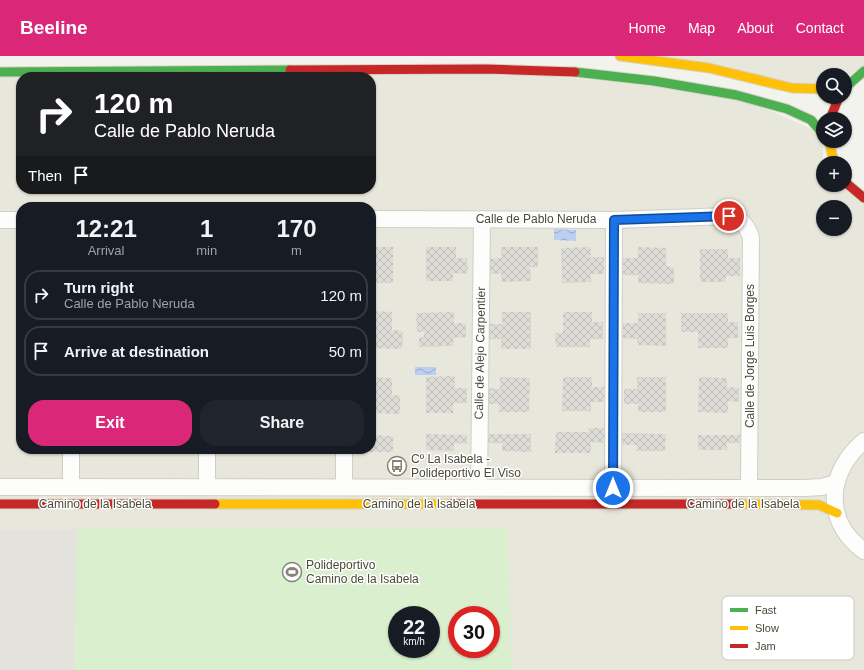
<!DOCTYPE html>
<meta charset="utf-8">
<style>
:root{--surface:#171b24;--page:#20242c;--text:#f1f3f6;--muted:#9ea1a6;--line:#363941;--accent:#db2777}
body{margin:0;font-family:Arial,sans-serif;background:var(--page);color:var(--text);height:100vh;display:flex;flex-direction:column;font-size:15px;white-space:nowrap}
*{box-sizing:border-box;margin:0}
p{font-size:13px;color:var(--muted)}
.icon{flex:none;width:22px;height:22px;fill:none;stroke:currentColor;stroke-width:2;stroke-linecap:round;stroke-linejoin:round}
.map{position:relative;flex:1;overflow:hidden}
.side{position:absolute;left:16px;top:146px;width:360px;height:252px;display:flex;flex-direction:column;background:var(--surface);border-radius:16px;box-shadow:0 1px 3px #0004}
.side>*{flex:none}
.hud{position:absolute;left:16px;top:16px;width:360px;height:122px;border-radius:16px;box-shadow:0 1px 3px #0004;background:#202124;color:#fff;overflow:hidden}
.tools{position:absolute;left:816px;top:12px;display:grid;gap:8px}
.tools a{display:grid;place-items:center;width:36px;height:36px;border-radius:50%;background:var(--surface);box-shadow:0 1px 3px #0004;font-size:20px}
.speed{position:absolute;left:388px;top:550px;display:flex;gap:8px;font-size:20px;font-weight:700;text-align:center}
.speed>*{display:grid;place-content:center;width:52px;height:52px;border-radius:50%;background:var(--surface);box-shadow:0 1px 3px #0004;line-height:1}
.speed small{font-size:10px;font-weight:400}
.speed .limit{border:6px solid #d22;background:#fff;color:#111}
.pin{position:absolute;display:grid;place-items:center;width:34px;height:34px;color:#fff;margin:-17px;border:2px solid #fff;border-radius:50%;box-shadow:0 1px 4px #0007}
.me{position:absolute;width:44px;margin:-22px;rotate:0deg;stroke-linejoin:round;filter:drop-shadow(0 0 3px #0008)}
.turn{display:flex;align-items:center;gap:14px;height:84px;padding:0 12px;font-size:18px}
.turn .icon{width:52px;height:52px;stroke-width:2.5}
.turn b{display:block;font-size:28px;line-height:34px}
.then{display:flex;align-items:center;height:38px;padding:0 12px;background:#0003;gap:8px;font-size:15px}
.eta{display:flex;justify-content:space-evenly;align-items:center;height:68px;text-align:center}
.eta b{font-size:24px;font-weight:700;line-height:28px}
.button{display:flex;gap:8px;margin-top:auto;padding:8px 12px}
.button a{flex:1;height:46px;border-radius:16px;background:var(--accent);color:#fff;font-size:16px;font-weight:700;line-height:46px;text-align:center}
.button a+a{background:var(--page);color:var(--text)}
ul{padding:0;list-style:none}
li{display:flex;align-items:center;gap:12px;height:50px;margin:0 8px 6px;padding:0 4px;border:2px solid var(--line);border-radius:16px}
li div{flex:1}
li b{display:block;font-size:15px}
li em{font-style:normal}
header{display:flex;align-items:center;gap:24px;box-sizing:border-box;height:56px;padding:0 20px;background:var(--accent);color:#fff}
header strong{font-size:19px}
nav{display:flex;gap:22px;margin-inline-start:auto;font-size:14px}
.map>svg:first-child{display:block}
.residential{fill:#e8e7db;fill-rule:evenodd}
.grass{fill:#d9efcd;fill-rule:evenodd}
.parking{fill:#e3e2dc}
.water{fill:url(#water-waves)}
.building{fill:url(#building-cross-hatch)}
.lines{fill:none;stroke-linecap:round;stroke-linejoin:round}
.street-casing{stroke:#cfcec8;stroke-width:18}
.fast-casing{stroke:#d5d4c6;stroke-width:11}
.slow-casing{stroke:#d5d4c6;stroke-width:11}
.jam-casing{stroke:#d5d4c6;stroke-width:11}
.street{stroke:#fdfdfc;stroke-width:16}
.fast{stroke:#4caf50;stroke-width:9}
.slow{stroke:#ffc107;stroke-width:9}
.jam{stroke:#c62828;stroke-width:9}
.route-casing{stroke:#114b97;stroke-width:10}
.route{stroke:#1a73e8;stroke-width:7}
.labels{text-anchor:middle;dominant-baseline:central;stroke-width:3;stroke-linejoin:round;paint-order:stroke}
.street-label{font-size:12px;fill:#4b4938;stroke:#fff}
.poi-label{font-size:12px;fill:#4b4938;stroke:#fff;text-anchor:start}
.key{fill:#fff;stroke:#c9c8c3;stroke-width:1}
.key-label{font-size:11px;fill:#4b4938}
</style>
<header>
<strong>Beeline</strong>
<nav><a>Home</a><a>Map</a><a>About</a><a>Contact</a></nav>
</header>
<div class="map">
<svg width="864" height="614" viewBox="0 0 864 614">
<defs>
<pattern id="water-waves" width="16" height="10" patternUnits="userSpaceOnUse"><rect width="16" height="10" fill="#bccff3"/><path d="M0 5q4-4 8 0t8 0" fill="none" stroke="#9baac6"/></pattern>
<pattern id="building-cross-hatch" width="8" height="8" patternUnits="userSpaceOnUse"><rect width="8" height="8" fill="#dddcd6"/><path d="M0 0l8 8M0 8l8-8" fill="none" stroke="#bfbeb8"/></pattern>
</defs>
<rect width="100%" height="100%" fill="#f3f3ee"/>
<path class="residential" d="M620,0H864V15L845,19H823V33Z
M487,13L736,39L823,78V129H845L864,142V614H0V16ZM21,21H371V133H21ZM21,151H371V393H21ZM823,151H845V173H823ZM397,559H431V593H397ZM457,559H491V593H457Z"/>
<path class="grass" d="M507,472L512,614H74L77,473ZM397,559H431V593H397ZM457,559H491V593H457Z"/>
<path class="parking" d="M77,473L74,614H0V475Z"/>
<path class="water" d="M554,173L576,174V185L554,184Z
M415,311H436V319H415Z"/>
<path class="building" d="M371,191H393V227H371Z
M426,191H456V202H467L468,218L453,217V225H426Z
M501,191H538V211H530L531,225L502,226L501,218H488L487,203L502,202Z
M591,191V201H604V218H591V226L562,227L561,192Z
M638,191L666,192V210L674,211V228L638,227V219H623V202H638Z
M700,193H728V202H740V220H726V226H700Z
M371,255L392,256V274L403,275L402,293L371,292Z
M454,256V267H466V281L453,282L454,290L419,291V281H424V276H417L416,257Z
M502,256H531V293H501V283H488V268H502Z
M563,256H592V266H603V283H590V291H556L555,277H563Z
M638,257H666V290L638,289L637,283L623,282V267H638Z
M681,257H728V266H738V282H728V292H698V276H681Z
M455,320V332H467V347H453V357H426V321Z
M371,321L392,322V339L400,340V358L371,357Z
M500,321L530,322L529,356H499V348H488V332L500,333Z
M563,321H592V331H604V346H591V355H562Z
M637,321H666V356H638V348H624V333H637Z
M699,321L727,322V331L739,332V346L728,345V357L698,356Z
M589,372H604V387L591,386V397H555L556,376H589Z
M622,377L666,378L665,395H636L637,389H622Z
M426,378L467,379V388L454,387V395L426,394Z
M488,378H531V396L502,395V387H488Z
M371,379L393,380V396H364V393H371Z
M698,379H740V387H727V394H698Z
M228,393H256V395H228Z
M290,393H318V396H290Z"/>
<g class="lines">
<defs>
<path id="street" d="M371,163L614,164L729,160C742,164 746,168 751,181L749,432
M0,164H21
M864,385C827,416 823,465 864,495
M344,393V431
M0,431L804,432L822,431L836,427
M71,431V393
M207,431V393
M479,432L482,163
M613,432L614,164"/>
<path id="fast" d="M0,16L290,14
M575,16L654,25L736,39L787,53L811,64L823,78
M845,32L864,15"/>
<path id="slow" d="M620,0L709,12L792,32L823,33
M829,85L834,107
M215,448H450
M740,448L819,449L837,457"/>
<path id="jam" d="M290,14L487,13L575,16
M830,63L839,41
M845,126L864,142
M0,448H215
M450,448H740"/>
</defs>
<use href="#street" class="street-casing"/>
<use href="#fast" class="fast-casing"/>
<use href="#slow" class="slow-casing"/>
<use href="#jam" class="jam-casing"/>
<use href="#street" class="street"/>
<use href="#fast" class="fast"/>
<use href="#slow" class="slow"/>
<use href="#jam" class="jam"/>
</g>
<g class="lines">
<defs>
<path id="route" d="M613,432L614,164L729,160"/>
</defs>
<use href="#route" class="route-casing"/>
<use href="#route" class="route"/>
</g>
<defs>
<symbol id="bus-ring" viewBox="-11 -11 22 22"><circle r="9.5" fill="#fff" stroke="#868478" stroke-width="1.5"/><path d="M-5-6H5V4H4V6H2V4H-2V6H-4V4H-5ZM-3.5-4V0h7V-4ZM-3.5 1.2v1.5H-2V1.2ZM2 1.2v1.5H3.5V1.2Z" fill="#868478"/></symbol>
<symbol id="stadium-ring" viewBox="-11 -11 22 22"><circle r="9.5" fill="#fff" stroke="#868478" stroke-width="1.5"/><path d="M0-5a6.5 5 0 1 0 0 10a6.5 5 0 1 0 0-10ZM-3.5-1.8h7v3.6h-7Z" fill="#868478"/></symbol>
</defs>
<g fill-rule="evenodd">
<use href="#bus-ring" x="386" y="399" width="22" height="22"/>
<use href="#stadium-ring" x="281" y="505" width="22" height="22"/>
</g>
<g class="labels">
<g class="street-label">
<text x="536" y="163">Calle de Pablo Neruda</text>
<text transform="translate(480 297) rotate(-89)">Calle de Alejo Carpentier</text>
<text transform="translate(750 300) rotate(-90)">Calle de Jorge Luis Borges</text>
<text x="95" y="448">Camino de la Isabela</text>
<text x="419" y="448">Camino de la Isabela</text>
<text x="743" y="448">Camino de la Isabela</text>
</g>
<g class="poi-label">
<text x="411" y="403">Cº La Isabela -<tspan x="411" dy="14">Polideportivo El Viso</tspan></text>
<text x="306" y="509">Polideportivo<tspan x="306" dy="14">Camino de la Isabela</tspan></text>
</g>
</g>
<rect x="722" y="540" width="132" height="64" rx="6" class="key"/>
<rect x="730" y="552" width="18" height="4" fill="#4caf50"/>
<rect x="730" y="570" width="18" height="4" fill="#ffc107"/>
<rect x="730" y="588" width="18" height="4" fill="#c62828"/>
<g class="key-label">
<text x="755" y="558">Fast</text>
<text x="755" y="576">Slow</text>
<text x="755" y="594">Jam</text>
</g>
</svg>
<div class="tools">
<a><svg class="icon" aria-label="search" viewBox="0 0 24 24"><circle cx="10" cy="10" r="6"/><path d="M15 15l6 6"/></svg></a>
<a><svg class="icon" aria-label="layers" viewBox="0 0 24 24"><path d="M12 4l9 5-9 5-9-5zM3 14l9 5 9-5"/></svg></a>
<a>+</a>
<a>−</a>
</div>
<div class="speed"><div>22<small>km/h</small></div><div class="limit">30</div></div>
<div class="pin" style="left:729px;top:160px;background:#d93025"><svg class="icon" aria-label="arrive" viewBox="0 0 24 24"><path d="M6 21V4h12l-3 4 3 4H6"/></svg></div>
<svg class="me" style="left:613px;top:432px" viewBox="-20 -20 40 40"><circle r="17" fill="#1a73e8" stroke="#fff" stroke-width="3"/><path d="M0-11L8 9 0 5-8 9z" fill="#fff"/></svg>
<div class="hud">
<div class="turn"><svg class="icon" aria-label="right" viewBox="0 0 24 24"><path d="M7 20v-9h11M14 6l5 5-5 5"/></svg><div><b>120 m</b>Calle de Pablo Neruda</div></div>
<div class="then">Then<svg class="icon" aria-label="arrive" viewBox="0 0 24 24"><path d="M6 21V4h12l-3 4 3 4H6"/></svg></div>
</div>
<section class="side">
<div class="eta">
<div><b>12:21</b><p>Arrival</p></div>
<div><b>1</b><p>min</p></div>
<div><b>170</b><p>m</p></div>
</div>
<ul>
<li><svg class="icon" aria-label="right" viewBox="0 0 24 24"><path d="M7 20v-9h11M14 6l5 5-5 5"/></svg><div><b>Turn right</b><p>Calle de Pablo Neruda</p></div><em>120 m</em></li>
<li><svg class="icon" aria-label="arrive" viewBox="0 0 24 24"><path d="M6 21V4h12l-3 4 3 4H6"/></svg><div><b>Arrive at destination</b></div><em>50 m</em></li>
</ul>
<div class="button"><a>Exit</a><a>Share</a></div>
</section>
</div>
